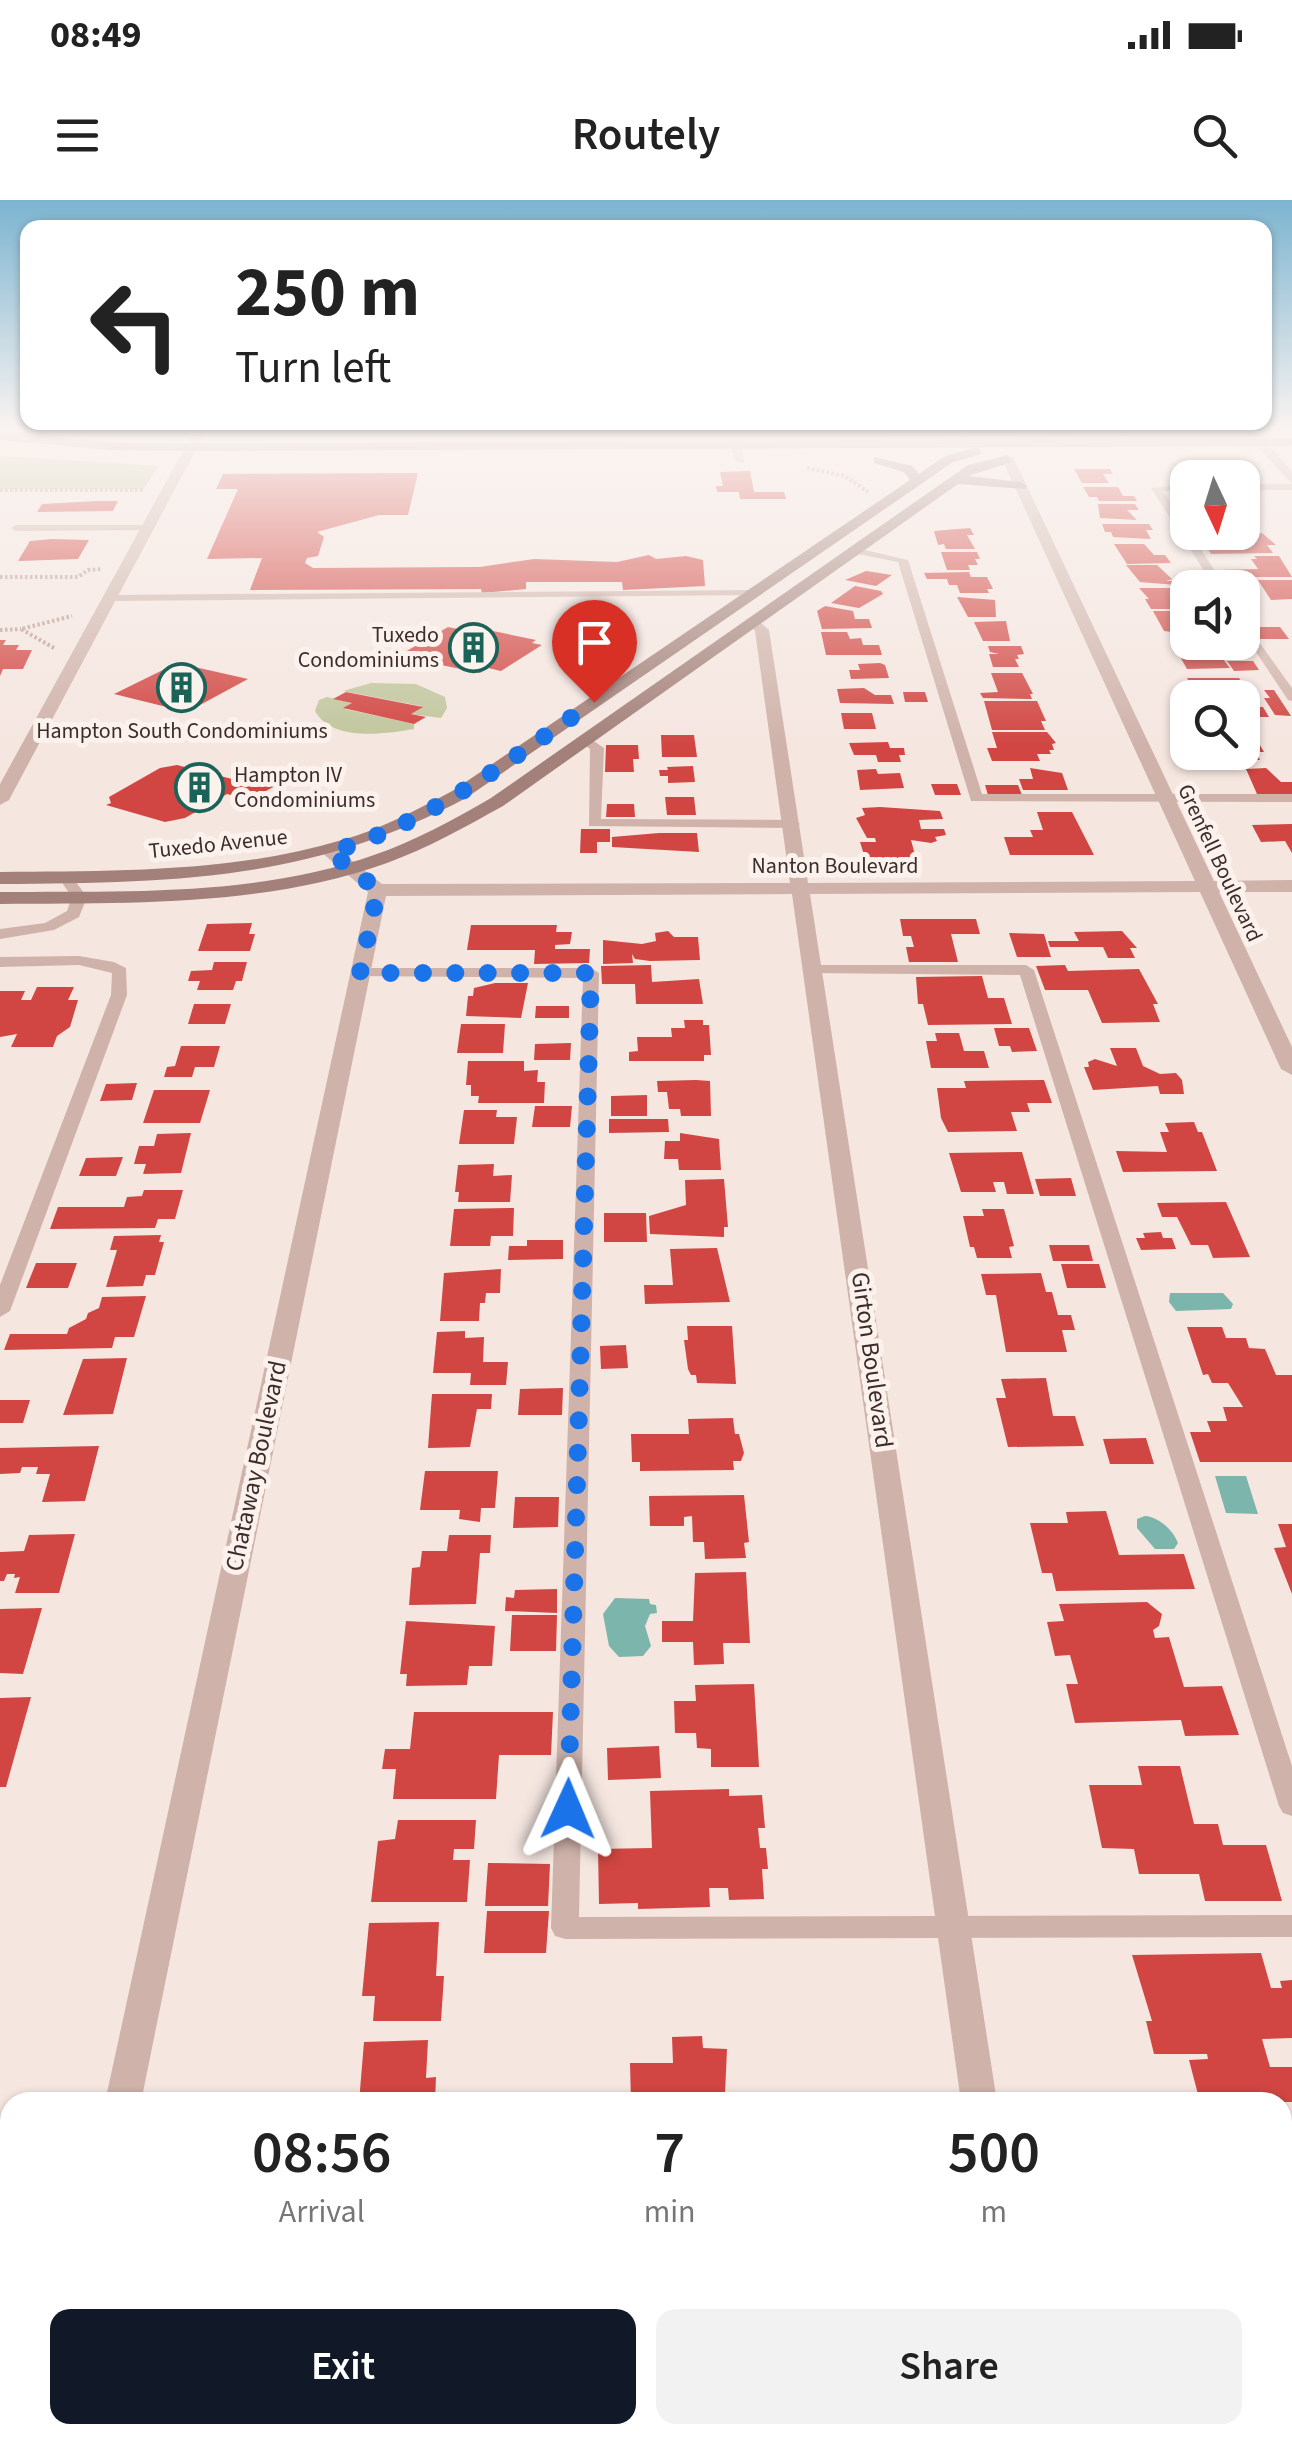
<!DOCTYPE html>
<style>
:root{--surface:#fff;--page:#f2f2f2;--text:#222;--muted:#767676;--accent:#111827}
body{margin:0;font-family:"Source Sans 3",sans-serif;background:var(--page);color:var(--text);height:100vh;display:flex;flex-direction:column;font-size:38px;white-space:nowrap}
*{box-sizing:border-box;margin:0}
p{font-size:32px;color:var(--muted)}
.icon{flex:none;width:55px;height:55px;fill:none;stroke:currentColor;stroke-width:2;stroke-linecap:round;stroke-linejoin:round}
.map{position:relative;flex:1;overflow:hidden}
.details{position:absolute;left:0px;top:1892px;width:1292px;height:352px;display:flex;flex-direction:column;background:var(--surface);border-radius:30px 30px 0 0;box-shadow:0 2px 8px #0004}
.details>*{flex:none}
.banner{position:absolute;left:20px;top:20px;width:1252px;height:210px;border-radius:20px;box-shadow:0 2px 8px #0004;background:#fff;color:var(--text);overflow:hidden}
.needle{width:65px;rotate:176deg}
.fabs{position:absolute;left:1170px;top:260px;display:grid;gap:20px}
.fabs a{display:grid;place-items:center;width:90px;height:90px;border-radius:20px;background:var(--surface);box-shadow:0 2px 8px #0004;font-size:50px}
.pin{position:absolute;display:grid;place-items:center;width:85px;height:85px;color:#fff;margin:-102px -42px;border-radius:50% 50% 50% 0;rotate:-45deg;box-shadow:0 0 10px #0007}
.pin .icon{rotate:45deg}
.me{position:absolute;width:110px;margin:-55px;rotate:1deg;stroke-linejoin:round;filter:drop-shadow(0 0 8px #0008)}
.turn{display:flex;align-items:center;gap:35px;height:210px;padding:0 50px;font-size:45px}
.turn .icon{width:130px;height:130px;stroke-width:2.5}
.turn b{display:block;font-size:70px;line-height:85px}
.eta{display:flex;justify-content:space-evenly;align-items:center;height:170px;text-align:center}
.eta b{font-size:60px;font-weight:600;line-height:70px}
.button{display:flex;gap:20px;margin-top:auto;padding:20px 50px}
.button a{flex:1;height:115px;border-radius:20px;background:var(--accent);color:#fff;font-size:40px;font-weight:600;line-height:115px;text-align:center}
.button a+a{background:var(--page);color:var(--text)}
.status{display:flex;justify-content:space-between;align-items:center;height:70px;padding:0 50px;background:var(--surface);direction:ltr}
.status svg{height:28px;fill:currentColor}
header{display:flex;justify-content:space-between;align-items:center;height:130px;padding:0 50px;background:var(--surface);font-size:45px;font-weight:600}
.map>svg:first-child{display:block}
.green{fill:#c1c69d}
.water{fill:#7bb5ac}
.building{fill:#d14642}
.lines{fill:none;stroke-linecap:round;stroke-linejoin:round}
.path-far1{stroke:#bb9c93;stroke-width:4;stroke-dasharray:2.5 2.5;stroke-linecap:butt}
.path{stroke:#bb9c93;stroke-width:9;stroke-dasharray:8 8;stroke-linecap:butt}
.lane{fill:#cfb3aa;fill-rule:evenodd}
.street{fill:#cfb3aa;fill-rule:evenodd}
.secondary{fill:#a3817a;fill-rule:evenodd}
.route{stroke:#1a73e8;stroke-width:18;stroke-dasharray:0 32.4}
.labels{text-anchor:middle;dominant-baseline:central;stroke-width:10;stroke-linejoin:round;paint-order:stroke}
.far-poi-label{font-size:22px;fill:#3c2c2a;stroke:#fcf2ed;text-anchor:end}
.far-street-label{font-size:22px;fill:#3c2c2a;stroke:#fcf2ed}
.street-label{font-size:25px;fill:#3c2c2a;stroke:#fcf2ed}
</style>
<div class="status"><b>08:49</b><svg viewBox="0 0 49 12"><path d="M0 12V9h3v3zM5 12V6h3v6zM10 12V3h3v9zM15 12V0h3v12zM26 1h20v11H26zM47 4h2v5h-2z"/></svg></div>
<header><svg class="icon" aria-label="menu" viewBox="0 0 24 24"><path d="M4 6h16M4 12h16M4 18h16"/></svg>Routely<svg class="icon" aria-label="search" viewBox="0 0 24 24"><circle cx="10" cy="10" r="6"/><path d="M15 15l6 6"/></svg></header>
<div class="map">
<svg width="1292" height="2243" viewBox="0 0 1292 2243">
<rect width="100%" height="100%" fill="#f5e6e0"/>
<path class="green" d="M0,256L158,266L144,289H0Z
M371,483L416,484L445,497L447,508L441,518L411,514L421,506L343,491Z
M327,497L352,503L345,509L414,524V529C384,534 332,542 315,511L319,500Z
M1292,2143V2243H1071L1092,2235H1282L1283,2148Z"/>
<path class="water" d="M1170,1093H1223L1233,1104L1231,1109L1176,1111L1169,1102Z
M1215,1276H1246L1258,1314L1226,1313Z
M1145,1316C1159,1317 1173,1330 1178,1343L1174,1349H1155L1137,1328V1319Z
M615,1398L649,1399L650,1404L656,1405L657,1413L650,1414L645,1426L651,1446L643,1456L619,1457L609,1446L603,1414Z"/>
<path class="building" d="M1188,268L1213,269L1220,278H1195Z
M1074,269H1110L1113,274H1103L1109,283H1082Z
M750,271L754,292H784L786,299H740L739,292H717L716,286H723L720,272Z
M418,273L408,315H379L317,332L324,337L318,356L307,358L305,363L313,368L480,367L534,359L617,362L649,355L656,359L686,356L703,360L705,386L623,390L622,382H526V389L482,393L481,389L250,390L262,358L207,359L238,289H216L223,274Z
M1083,287H1118L1123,296H1134L1137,301H1099L1097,297H1089Z
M97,301H118L113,311L37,312L42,304Z
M1098,304H1135L1139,310H1127L1137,320L1100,318Z
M1102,324H1149L1153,330H1146L1151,339L1113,337L1111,332H1105Z
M970,328L974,335H967L975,349H946L944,344L938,345L934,331Z
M1224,333H1262L1276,345H1267L1273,353L1211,354L1204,343H1240L1229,341Z
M52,339L89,340L78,359L18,361L30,341Z
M1114,344H1144L1154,355H1165L1171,363L1127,364Z
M941,352H977L980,359H975L978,365H968L970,370H947Z
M1254,356H1279L1292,377H1223L1218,370L1258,369L1251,359H1257Z
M1126,365H1157L1172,379L1166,381H1174L1176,385L1140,382Z
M866,371L892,375L876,386L845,380Z
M969,372L971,377H987L993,389H987L989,393H960L957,385H949L947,379H927L924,373Z
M1258,380H1292V399L1271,400Z
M855,386L881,391L883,394L859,408L831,403Z
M1139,388H1173L1183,409H1151L1145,399H1149Z
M957,397L995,400L996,417H968Z
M825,406L853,411L855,419H869L872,428L822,429L817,411Z
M1153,411H1185L1188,434L1164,431Z
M1006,421L1010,441H983L974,422Z
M469,426L536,440L532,443L542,445L501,471L488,468L480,473L412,459L419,455L405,452L448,427L463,430Z
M1254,427H1280L1289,439H1260Z
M821,432H847L850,439L861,438L863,445H879L882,455H826Z
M1178,438H1188V442H1204L1208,449H1229L1233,454H1211L1214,459H1223L1230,468L1187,469L1178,453H1197L1186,451Z
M0,440H6L3,445H19L16,450H32L23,469H3L0,476Z
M988,446H1021L1024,454L1017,455L1019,459H1015L1019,467H993L989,454H999L990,452Z
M1227,461H1253L1259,470L1234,471Z
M177,463L248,479L187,512L114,494Z
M880,463L885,465L889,478L851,479L849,470H860L858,464Z
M991,473H1022L1033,494H1030L1032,499L983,498L980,493L998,492Z
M1187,478H1239L1244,486H1215L1222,498H1188L1182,486H1191Z
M864,488L875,495H891L894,504L840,503L837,489Z
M1264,490H1274L1291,516L1275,515L1264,498H1270Z
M346,492L423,507L411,514L426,517L414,524L343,508L352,503L333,499Z
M903,492H925L928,502H905Z
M984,501H1037L1046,521H1041L1045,530H992Z
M1242,507H1263L1269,517H1242Z
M841,513H872L876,529H844Z
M992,532H1047L1056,543L1052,544L1054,550H1049L1051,554H1037L1040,561H992L987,548H997Z
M661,535H694L697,557H662Z
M1242,540H1257L1264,552H1256L1260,560H1239L1234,552H1242Z
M888,542L890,548H904L905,555H899L901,562H878L876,555H854L849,543Z
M606,545H638L639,559H633L634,572H605Z
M177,565L236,580L259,576L282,582L250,600L227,594L185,618L165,622L106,605L111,603L109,597L160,568Z
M693,566L695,582L668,583V576H660L659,570H668L667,567Z
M1030,568L1062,573L1068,590H1023L1019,579H1033Z
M1266,568L1281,582H1292V594H1257L1246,569Z
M876,569L878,574L900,573L904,588L860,590L857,570Z
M931,584H957L961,595H935Z
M985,585H1018L1022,595H988Z
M665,597H694L696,615H667Z
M607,604H634L635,617H606Z
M880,607L940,611L943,619L919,620L921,629H944L946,635L935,637L937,641L931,643L911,640L915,655H910V663L867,664L860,642H876L875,638H867L856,618L865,615L862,608Z
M1037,612H1072L1094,655H1010L1004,637H1033L1030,630H1043Z
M1292,624V653L1285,641L1261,642L1252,625Z
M581,629H610V642H597V653H580Z
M659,633H697L699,652L612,647V637Z
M900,719H976L980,734H951L958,762H909L906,747H914L911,736H903Z
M252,723L249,734H255L250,751H198L207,724Z
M471,725H557L556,732H572L570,744L555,745V749H590L589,763L534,764L535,750H467Z
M668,731L674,737H698L700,760L650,761L635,759L632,754L633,763L603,764V740L642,744L656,741L655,733Z
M1122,731L1137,748H1130L1135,758H1108L1103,747H1050L1048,741H1079L1074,732Z
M1009,733L1044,734L1051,757H1017Z
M214,762H247L242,781H236L233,790H197L200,781H188L191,771L212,770Z
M651,765L652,782L699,779L703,804H636L635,784H602L601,766Z
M1065,765L1068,771L1139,769L1158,804H1153L1160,822L1102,823L1088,790H1045L1036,766Z
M982,776L988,798H1004L1012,824L928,825L923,804H918L916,777Z
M495,783H528L521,818L466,816L468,796H473L474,788Z
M37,787H74L68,800H78L70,827L57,836L53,847H11L17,834L0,837V791H25L21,800H31Z
M194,804H231L225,824H188Z
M536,806H569V818H535Z
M684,820H703V825H709L711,855H704V861H629V852L638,851L637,837H672L671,828H685Z
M461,824H505L503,853H457Z
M994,828H1029L1037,851L1012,852L1010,846H999Z
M935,833H959L964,851H984L989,868H931L926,841H937Z
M571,843L570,860H534L535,844Z
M181,846H220L214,867H195L192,877H164L167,867L175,866Z
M1110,848H1136L1143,866L1160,874L1176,873L1182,880L1184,894H1160L1158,886L1093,890L1084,867H1089L1088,862L1095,859L1117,866Z
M468,861H524V871L538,870L537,882H545L544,903H478L479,896H471V885H466Z
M696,880L710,881L711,916H681L680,909H669L667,892H658L657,881Z
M1044,880L1052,903H1027L1030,912H1011L1017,931L948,932L941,918L937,888H966L964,881Z
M137,883L132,900L100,901L106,884Z
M154,890H210L200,923H143Z
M647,895V916H611V896Z
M535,906H572L570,927H532Z
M464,910H497L496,917H517L514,944H459Z
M609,919H668L669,932L609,933Z
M1194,922L1198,932H1202L1217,971L1123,972L1116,951L1167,952L1160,932H1169L1165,923Z
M191,933L181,973L143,974L146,964H134L139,946H154L157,934Z
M680,933L719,939L721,970H679L678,959H664L665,941H680Z
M1022,952L1034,994H1007L1004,982H993L996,992H961L949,953Z
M123,957L116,976H79L86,958Z
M494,964L493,976L512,975L510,1002H458L459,992H455L458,965Z
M1071,978L1076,996H1040L1035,979Z
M724,979L728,1027H724V1037L650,1034L649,1016L686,1005L685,980Z
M144,990H183L175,1019H158L155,1028L50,1029L58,1007H124L127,997L142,996Z
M1226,1002L1250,1057L1213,1058L1208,1045H1191L1177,1017H1162L1157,1003Z
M514,1008L513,1036H491L490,1046H450L454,1009Z
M982,1009H1004L1014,1046L1009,1047L1012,1058H977L974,1047H970L963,1016H984Z
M604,1013H646L647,1042H604Z
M1161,1032L1163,1038H1172L1176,1049L1141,1050L1136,1038H1145L1143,1033Z
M161,1035L159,1042H164L155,1075H146L143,1086L106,1087L117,1050H110L114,1036Z
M527,1040H563V1059L508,1060L509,1046H527Z
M1049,1045H1089L1093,1061H1053Z
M717,1048L730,1102L645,1104L644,1085H673L670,1049Z
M36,1063H77L68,1088H26Z
M1061,1064H1099L1106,1088H1067Z
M501,1069L500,1093H486L485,1103H480L479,1121H440L444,1073Z
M1041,1073L1046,1092H1052L1058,1115H1071L1075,1130H1062L1067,1152H1006L996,1095H986L981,1074Z
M146,1096L134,1137H115L112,1148L4,1150L10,1134H67L69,1128L86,1119L88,1113L99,1108L102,1097Z
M687,1126H732L736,1184L697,1183L696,1175H691L688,1169L684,1140H688Z
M1187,1127H1222L1226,1138H1246L1249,1148L1265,1149L1276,1175H1292V1262H1200L1190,1232H1211L1207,1221H1227L1223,1207H1243L1228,1183H1212L1208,1174L1203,1175Z
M465,1131V1138L484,1137L483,1162H508L506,1185H470L471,1173H433L437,1132Z
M626,1145L628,1168L601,1169L600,1146Z
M127,1158L113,1214L63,1215L83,1159Z
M1046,1178L1053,1216H1075L1084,1246L1008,1247L996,1198H1006L1001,1179Z
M563,1188L562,1215H518L520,1189Z
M432,1194H492L491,1209H477L470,1247L428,1248Z
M0,1200H30L23,1223H0Z
M733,1218L735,1234H739L744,1253L741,1261H733L734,1270L640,1271V1262H632L631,1234H689L688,1219Z
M1146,1238L1154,1264H1110L1103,1239Z
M99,1246L85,1301L42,1302L50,1274H36L38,1267H22L20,1273L0,1274V1248Z
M425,1271H498L495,1308H481L480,1322L459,1319L460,1310H420Z
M744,1295L749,1342L744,1343L746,1358L705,1359L704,1342H693L692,1316L684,1317V1326H650L649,1296Z
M515,1297H559L558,1327L513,1328Z
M1106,1311L1119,1355L1184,1354L1195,1389L1056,1391L1052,1373H1042L1030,1323H1068L1066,1312Z
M1278,1324H1292V1394L1274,1348L1286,1347Z
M75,1334L59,1393H15L20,1377L14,1378L15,1374H7L4,1381H0V1352L24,1351L29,1335Z
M449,1335H491L490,1353H480L476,1404L409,1405L412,1368L420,1367L422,1351H447Z
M746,1372L750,1443H723L724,1464L694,1465L693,1442H662V1421H693L695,1373Z
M557,1389V1413L505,1411L506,1397L514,1398L515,1390Z
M1147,1402L1162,1414L1159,1426L1153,1430L1155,1438L1169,1437L1184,1487L1222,1486L1239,1535L1185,1536L1181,1520L1075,1523L1066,1484H1078L1070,1455L1055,1456L1047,1422L1064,1421L1059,1404Z
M42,1408L23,1474L0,1473V1409Z
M512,1415H557L556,1451H510Z
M406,1421L495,1426L492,1466H469L467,1485L406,1486L407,1474H400Z
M754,1484L759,1567H711V1549L697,1548L696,1533H675L674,1501H696L695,1485Z
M31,1497L6,1587H0V1498Z
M414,1512H553L551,1555H499L496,1599H393L396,1569H382L385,1549H410Z
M659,1546L661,1578L608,1580L607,1548Z
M1138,1566H1180L1194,1624H1218L1223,1645H1266L1282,1701H1205L1199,1674H1139L1134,1649L1102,1648L1089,1585H1142Z
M729,1589V1596L762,1595L765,1628H758L760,1648H766L768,1669H762L764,1699L729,1700L728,1688H709L710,1707L638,1709V1703L599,1704L598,1649L652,1648L650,1591Z
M398,1620H476L474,1649H454L453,1660H470L467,1702H371L378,1641L395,1639Z
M488,1663L550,1664L548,1706H485Z
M487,1711H549L546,1753H484Z
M439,1722L436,1776H444L441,1821H373L375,1796H362L369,1723Z
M1261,1753L1271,1788H1282L1280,1781L1292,1780V1838L1262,1839L1270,1867H1292V1902H1200L1189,1860L1208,1859L1207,1854H1154L1146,1821H1152L1132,1755Z
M702,1836L703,1848L727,1849L725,1894L781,1892V1902H631L630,1863H673L672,1837Z
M428,1840L426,1878L436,1877L435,1902H359L364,1842Z"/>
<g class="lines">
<path class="path-far1" d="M807,268L845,276L868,292
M0,290H144
M0,377H78L88,370L102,369
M0,430L21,429
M54,448L21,429L72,416"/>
<path class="path" d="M1282,2225L1292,2221
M1240,2243L1259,2235"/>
<path class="lane" d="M1188,284V290L1163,291L1226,388H1215L1151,288Z
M1242,284H1292V290H1242Z
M149,325L153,326V330L16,331L11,328L16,325Z
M852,347L908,360L982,594H1292V602L971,601L898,362L848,352V348Z
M754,390L760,393L758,395L111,401L105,398L111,395Z
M1242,418L1292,488V501L1288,500L1242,431Z
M585,535L604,548L601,619L793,620L800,624L793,628L589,626L590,549L578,539Z
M65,673L70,674L87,697L79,717L54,730L0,739V729L45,723L67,711L72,697L58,677Z
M79,756L114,762L126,768L127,795L10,1111L0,1117V1085L111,795L112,773L79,765L0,767V757Z
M815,765H1026L1034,770L1292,1566V1616L1283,1613L1279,1606L1020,775L809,773V767Z
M360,768H591L599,773L579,1717L1292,1715V1737L565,1739L555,1736L551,1728L583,778L354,776L352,773Z"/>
<path class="street" d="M194,231H206L9,600L0,605V584Z
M729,231H741L744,263L734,260Z
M1257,240H1265L1292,272V284L1257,246Z
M1008,255L1014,259L1214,681L1292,680V692H1219L1292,847V875L1281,869L1200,692L810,694L997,1902H961L792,694L386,696L141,1902H105L368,692L321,652L324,648H336L382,684L790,683L755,431L746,420L753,416L769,430L808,683L1195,681L1002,259Z
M1292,2123V2164L1282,2168V2127Z
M0,2161L10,2163V2203L0,2201Z
M272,2235H356L359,2243H275Z
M1006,2235H1048L1050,2242L1052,2235H1113L1110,2243H1008Z"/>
<path class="secondary" d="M0,232L111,242L192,243L1292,238V246L192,251L111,250L0,240Z
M978,247L982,254L953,262L466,598C308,682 174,682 0,684V672C114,671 232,673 342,640C382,629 418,609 454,590L910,280L904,272L874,263V257L912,266L919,274L945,256Z
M1008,255L1012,262L968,276L1021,282L1027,286L1025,289L958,284L503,606C465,627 428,648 387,663C264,707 129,703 0,704V692C124,691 255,697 374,655C415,641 453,620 491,598L968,265Z"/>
</g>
<linearGradient id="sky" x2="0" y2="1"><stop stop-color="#7cb4d0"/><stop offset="0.42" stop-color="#faf4f1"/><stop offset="1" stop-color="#faf4f1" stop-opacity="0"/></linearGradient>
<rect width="1292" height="545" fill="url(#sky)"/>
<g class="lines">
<path class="route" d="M568,1609L591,773H360L378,690L330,652C429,624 510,559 594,502"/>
</g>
<defs>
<symbol id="building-ring" viewBox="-11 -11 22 22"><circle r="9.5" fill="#fcf2ed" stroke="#1b6258" stroke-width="1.5"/><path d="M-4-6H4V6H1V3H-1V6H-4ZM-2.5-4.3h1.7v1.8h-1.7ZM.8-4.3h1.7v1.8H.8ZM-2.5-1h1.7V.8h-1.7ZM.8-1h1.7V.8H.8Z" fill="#1b6258"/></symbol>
</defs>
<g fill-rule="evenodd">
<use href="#building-ring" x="446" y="420" width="55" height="55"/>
<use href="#building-ring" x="154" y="460" width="55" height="55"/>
<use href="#building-ring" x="172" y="560" width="55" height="55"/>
</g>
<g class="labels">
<g class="far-poi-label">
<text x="439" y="435">Tuxedo<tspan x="439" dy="25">Condominiums</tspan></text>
<text x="182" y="531" text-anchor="middle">Hampton South Condominiums</text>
<text x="234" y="575" text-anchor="start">Hampton IV<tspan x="234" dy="25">Condominiums</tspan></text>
</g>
<g class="far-street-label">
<text transform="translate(218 644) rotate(-6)">Tuxedo Avenue</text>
<text transform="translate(1220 663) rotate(65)">Grenfell Boulevard</text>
<text x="835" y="666">Nanton Boulevard</text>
</g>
<g class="street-label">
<text transform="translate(872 1160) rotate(82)">Girton Boulevard</text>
<text transform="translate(256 1266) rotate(-78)">Chataway Boulevard</text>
</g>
</g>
</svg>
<div class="fabs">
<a><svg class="needle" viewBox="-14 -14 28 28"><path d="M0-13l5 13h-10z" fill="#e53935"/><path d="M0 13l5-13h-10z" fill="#767676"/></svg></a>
<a><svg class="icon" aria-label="sound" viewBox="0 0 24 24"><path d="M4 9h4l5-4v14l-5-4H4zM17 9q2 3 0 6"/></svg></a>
<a><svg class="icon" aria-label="search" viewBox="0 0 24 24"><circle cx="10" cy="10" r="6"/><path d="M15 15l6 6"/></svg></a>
</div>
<div class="pin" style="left:594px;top:502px;background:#d93025"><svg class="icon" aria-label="arrive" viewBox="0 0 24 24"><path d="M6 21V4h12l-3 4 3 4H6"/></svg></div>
<svg class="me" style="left:568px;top:1609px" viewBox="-20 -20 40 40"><path d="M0-17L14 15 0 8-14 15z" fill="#1a73e8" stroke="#fff" stroke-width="4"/></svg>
<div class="banner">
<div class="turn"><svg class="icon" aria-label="left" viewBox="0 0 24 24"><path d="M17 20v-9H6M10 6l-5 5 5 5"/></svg><div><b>250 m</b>Turn left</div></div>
</div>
<section class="details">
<div class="eta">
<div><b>08:56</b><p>Arrival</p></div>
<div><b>7</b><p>min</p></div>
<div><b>500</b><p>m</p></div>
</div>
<div class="button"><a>Exit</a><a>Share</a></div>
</section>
</div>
